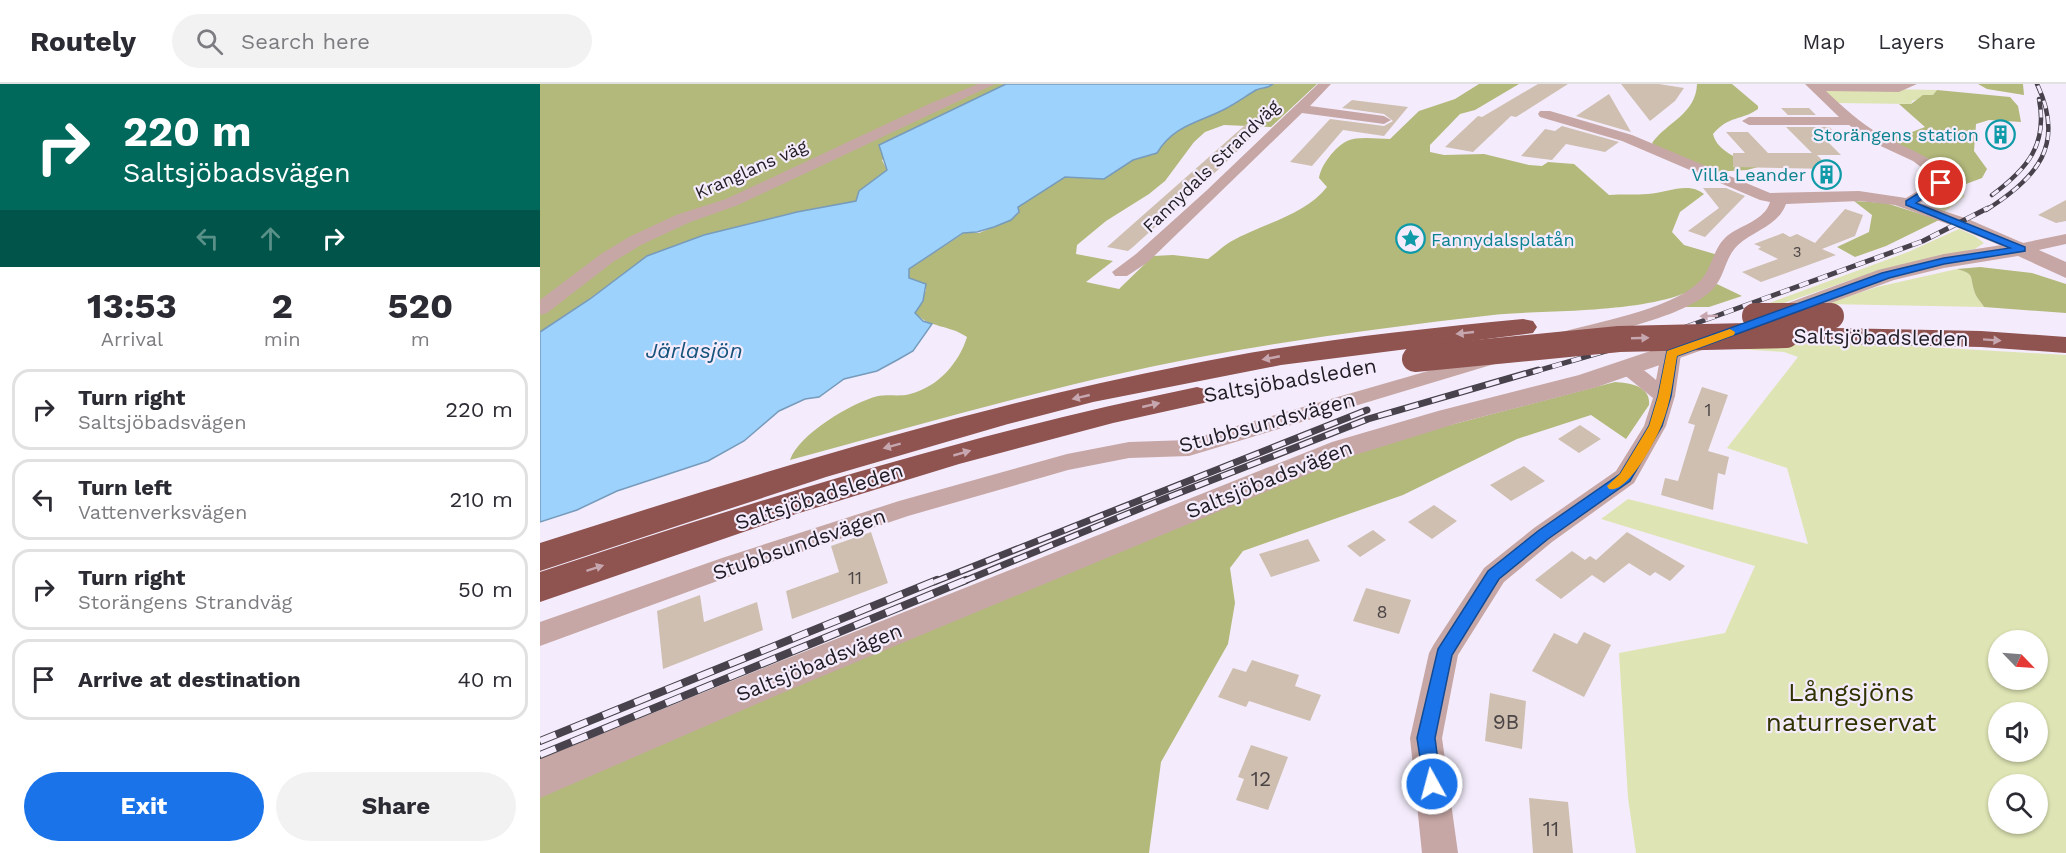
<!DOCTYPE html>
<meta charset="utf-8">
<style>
:root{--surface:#fff;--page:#f2f2f3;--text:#2b2b33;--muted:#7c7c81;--line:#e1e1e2;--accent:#1a73e8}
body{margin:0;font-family:"Work Sans",sans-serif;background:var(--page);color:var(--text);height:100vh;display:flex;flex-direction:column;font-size:22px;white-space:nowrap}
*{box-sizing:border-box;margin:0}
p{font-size:20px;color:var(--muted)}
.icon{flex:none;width:33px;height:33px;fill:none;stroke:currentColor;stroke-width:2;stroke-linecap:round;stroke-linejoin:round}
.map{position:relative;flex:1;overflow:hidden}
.details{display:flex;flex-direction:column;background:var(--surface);width:540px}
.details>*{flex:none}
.guide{background:#00695c;color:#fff;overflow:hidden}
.needle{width:39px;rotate:115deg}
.fabs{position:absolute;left:1448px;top:546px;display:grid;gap:12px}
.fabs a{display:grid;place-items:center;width:60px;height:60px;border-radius:50%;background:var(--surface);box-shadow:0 2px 4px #0004;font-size:30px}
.pin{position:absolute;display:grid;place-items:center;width:51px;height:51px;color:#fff;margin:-26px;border:3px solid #fff;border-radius:50%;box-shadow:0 2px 6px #0007}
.me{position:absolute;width:66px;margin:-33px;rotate:353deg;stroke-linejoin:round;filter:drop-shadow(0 0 4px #0008)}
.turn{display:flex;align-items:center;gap:21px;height:126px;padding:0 24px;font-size:27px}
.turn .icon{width:78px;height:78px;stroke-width:2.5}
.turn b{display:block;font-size:42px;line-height:51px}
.lanes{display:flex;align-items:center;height:57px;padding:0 24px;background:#0003;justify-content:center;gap:30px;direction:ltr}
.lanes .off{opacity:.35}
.eta{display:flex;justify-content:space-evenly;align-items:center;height:102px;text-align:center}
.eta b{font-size:36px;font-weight:700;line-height:42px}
.primary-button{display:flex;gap:12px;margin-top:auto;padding:12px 24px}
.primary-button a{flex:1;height:69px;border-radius:36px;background:var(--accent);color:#fff;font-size:24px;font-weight:700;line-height:69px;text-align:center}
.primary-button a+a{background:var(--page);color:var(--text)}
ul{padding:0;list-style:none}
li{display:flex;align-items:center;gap:18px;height:81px;margin:0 12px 9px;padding:0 12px;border:3px solid var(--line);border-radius:18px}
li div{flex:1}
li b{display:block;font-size:22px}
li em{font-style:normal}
header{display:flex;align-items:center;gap:36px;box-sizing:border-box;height:84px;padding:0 30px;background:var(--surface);border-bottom:2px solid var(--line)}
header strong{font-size:28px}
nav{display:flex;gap:33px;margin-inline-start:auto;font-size:21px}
.search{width:420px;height:54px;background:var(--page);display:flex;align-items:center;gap:15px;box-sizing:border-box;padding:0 21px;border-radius:33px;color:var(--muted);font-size:22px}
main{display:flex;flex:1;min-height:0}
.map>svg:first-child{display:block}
.green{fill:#dfe4b4;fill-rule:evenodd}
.forest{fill:#b3b87b}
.water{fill:#9cd2fc;stroke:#779bbb;stroke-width:1.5}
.building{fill:#cfbfb0}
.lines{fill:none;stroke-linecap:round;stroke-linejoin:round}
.minor{fill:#c6a7a5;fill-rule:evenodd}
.tertiary{fill:#c6a7a5;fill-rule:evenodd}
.motorway{fill:#8f5350;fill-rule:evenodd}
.rail-far3-casing{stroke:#47424b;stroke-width:4.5}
.rail-far2-casing{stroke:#47424b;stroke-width:5}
.rail-far1-casing{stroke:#47424b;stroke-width:7}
.rail-casing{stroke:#47424b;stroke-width:8}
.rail-far3{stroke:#f4ecfc;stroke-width:3;stroke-dasharray:8;stroke-linecap:butt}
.rail-far2{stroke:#f4ecfc;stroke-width:4;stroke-dasharray:10;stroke-linecap:butt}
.rail-far1{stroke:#f4ecfc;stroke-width:4.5;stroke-dasharray:14;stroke-linecap:butt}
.rail{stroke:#f4ecfc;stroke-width:6;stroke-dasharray:17;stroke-linecap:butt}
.motorway-bridge{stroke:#8f5350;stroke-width:26}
.oneway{fill:#c7a7af}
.route{fill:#1a73e8;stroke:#114b97;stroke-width:1.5}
.slow{fill:#f59e0b}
.labels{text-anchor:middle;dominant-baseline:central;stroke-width:4.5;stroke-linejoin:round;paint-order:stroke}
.far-number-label{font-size:15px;fill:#4c4546}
.far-culture-label{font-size:18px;fill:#0d838f;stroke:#f4ecfc;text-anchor:end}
.far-street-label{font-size:18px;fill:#201c23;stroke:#f4ecfc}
.number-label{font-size:18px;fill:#4c4546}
.street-label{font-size:21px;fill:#201c23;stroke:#f4ecfc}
.near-number-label{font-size:21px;fill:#4c4546}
.water-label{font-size:22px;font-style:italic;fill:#15537a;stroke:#f4ecfc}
.near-park-label{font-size:26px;fill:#303200;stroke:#f4ecfc}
</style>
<header>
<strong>Routely</strong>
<div class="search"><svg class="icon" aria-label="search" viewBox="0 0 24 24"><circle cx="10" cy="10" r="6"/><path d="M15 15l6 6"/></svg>Search here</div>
<nav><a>Map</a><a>Layers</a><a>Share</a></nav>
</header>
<main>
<section class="details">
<div class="guide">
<div class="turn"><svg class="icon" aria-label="right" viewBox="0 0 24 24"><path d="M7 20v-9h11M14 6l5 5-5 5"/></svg><div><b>220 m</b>Saltsjöbadsvägen</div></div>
<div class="lanes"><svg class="icon off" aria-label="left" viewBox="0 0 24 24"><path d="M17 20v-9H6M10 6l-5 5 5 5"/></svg><svg class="icon off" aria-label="ahead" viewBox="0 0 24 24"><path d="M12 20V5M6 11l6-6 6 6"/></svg><svg class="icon" aria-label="right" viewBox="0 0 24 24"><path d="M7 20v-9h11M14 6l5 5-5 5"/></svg></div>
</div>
<div class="eta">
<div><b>13:53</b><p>Arrival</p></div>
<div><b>2</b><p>min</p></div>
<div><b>520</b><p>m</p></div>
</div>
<ul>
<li><svg class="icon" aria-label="right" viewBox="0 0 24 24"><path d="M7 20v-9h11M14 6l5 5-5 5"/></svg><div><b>Turn right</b><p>Saltsjöbadsvägen</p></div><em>220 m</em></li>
<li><svg class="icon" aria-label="left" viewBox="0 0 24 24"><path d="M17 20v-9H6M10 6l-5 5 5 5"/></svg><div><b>Turn left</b><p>Vattenverksvägen</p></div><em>210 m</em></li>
<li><svg class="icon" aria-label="right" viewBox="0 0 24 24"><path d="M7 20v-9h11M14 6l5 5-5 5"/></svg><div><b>Turn right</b><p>Storängens Strandväg</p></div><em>50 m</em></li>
<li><svg class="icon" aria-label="arrive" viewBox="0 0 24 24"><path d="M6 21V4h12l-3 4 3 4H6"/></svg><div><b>Arrive at destination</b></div><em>40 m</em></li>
</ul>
<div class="primary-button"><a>Exit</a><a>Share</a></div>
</section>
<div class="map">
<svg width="1526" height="769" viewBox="0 0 1526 769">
<rect width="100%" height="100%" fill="#f4ecfc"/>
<path class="green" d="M1290,4L1397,6L1393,11L1372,17L1371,20L1297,19L1285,7Z
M1420,108L1425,112L1404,128L1396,125L1387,116L1396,109Z
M1419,145L1435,152L1444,159L1435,165L1334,188L1241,220L1224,221L1368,168Z
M1417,185C1434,190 1430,191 1434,206C1435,212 1441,218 1444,223L1285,220L1337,203Z
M1226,259L1371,262L1526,271V769H1096L1088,714L1079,569L1185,549L1215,482L1061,435L1088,415L1268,460L1247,384L1187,364L1258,273L1244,268L1199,265ZM1458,556H1497V596H1458ZM1458,628H1497V668H1458ZM1458,700H1497V740H1458Z"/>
<path class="forest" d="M0,0H466L424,21L342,76L347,86L319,107L316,117L257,128L164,151L107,172L50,215L0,248Z
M733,0H777L731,43L684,41L665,48L654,58L625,97L609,110L566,137L537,161L536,170L573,177L546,198L579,205L613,172L633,171L668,175C675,170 682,163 690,158C721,140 764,132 787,103L779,94C781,81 795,63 807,57C818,52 838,55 850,55L879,27L915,15L939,0H979L935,26L920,30L890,61V68L904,71L944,70L989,81L1002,82L1008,78L1034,80L1069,111C1082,110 1095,111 1108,110C1127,109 1148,97 1164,110L1140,128L1132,148L1144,161L1178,171C1176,178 1174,188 1170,193C1135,232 1004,225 953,231C866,241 779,252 693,267C543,293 396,336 250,376C259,350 311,319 338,312C348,310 360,313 370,310C398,303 419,279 427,253C410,241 389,244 375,229L386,206V201L369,194V185L424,149H439L471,136L477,123L525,93L564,95L593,76L617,69C634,41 658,39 685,25C697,19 705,11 716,6C723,3 727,5 733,0Z
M1157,0H1192L1218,22V25C1201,37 1189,31 1173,50C1177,68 1202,76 1218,83L1207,86L1173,88L1120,65L1112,59C1127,38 1156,30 1157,0Z
M1438,0H1483L1484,11L1447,5Z
M1397,6L1470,13L1478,22L1481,38L1449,36L1436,40L1434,67L1447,85L1442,94L1426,100H1416L1399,80L1336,50L1372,48L1385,43L1359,20H1371L1383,11H1393Z
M1314,117L1346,119L1399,136L1346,162L1315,173L1297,163L1329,148L1332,131Z
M1440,183L1492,189L1526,200V229L1444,223C1441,218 1435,212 1434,206C1430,191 1434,190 1417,185Z
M1177,200L1202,212L1169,223H1144Z
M1075,298C1090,299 1111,302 1109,321L1086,355L1051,331L977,355L863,411L703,467L690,484L695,519L688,560L621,678L609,769H0V706L756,393L849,357Z"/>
<path class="water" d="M466,0H733C727,5 723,3 716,6C706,12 697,19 685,25C658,39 634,41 617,69L593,76L564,95L525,93L478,123L479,128L471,136L454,143L437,148L423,149L369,185V194L386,200L383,217L375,229L383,237L392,240L373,267L359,275L337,287L304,295L279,313L265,315L239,327L204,357L168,377L77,407L37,426L0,438V248L50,215L107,172L164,151L257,128L316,117L319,107L347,86L339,61Z"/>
<path class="building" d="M998,0H1028L976,33L971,32L933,68L905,63L938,32L942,33Z
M1081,0H1119L1144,4L1135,17L1110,37Z
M1069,10L1091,48L1036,32Z
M812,16L868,23L844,52L803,46L772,82L750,78L790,35L844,42L853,37L844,30L802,24Z
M1241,24H1269L1276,31H1248Z
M712,35L721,44L680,84L593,163L588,167L567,163Z
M1022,42L1079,58L1065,68L1026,60L1012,76L981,72L1005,45L1015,47Z
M1246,43H1289L1302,55L1284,54L1301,71H1277L1291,85L1193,83V69H1205L1186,48H1208L1228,69H1272Z
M1163,104H1186L1205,112L1165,153L1148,147L1179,124Z
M1526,116V137L1516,139L1498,131Z
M1305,125L1323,131L1315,152L1282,165L1296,171L1221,198L1202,188L1238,175L1218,165L1221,163L1214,160L1243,149L1250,153L1257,150L1275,159Z
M1162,303L1188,311L1168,367L1189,373L1185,391L1178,389L1173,426L1121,411L1125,394L1138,397L1155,341L1148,339Z
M1040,341L1061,355L1039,369L1018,355Z
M984,382L1005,397L971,417L950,401Z
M894,421L917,437L892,455L868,438Z
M833,446L846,456L820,473L807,462Z
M331,448L348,499L252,535L246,507L299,488L291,462Z
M1087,448L1145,482L1130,497L1115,488L1110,492L1089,479L1064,499L1052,491L1021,515L995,496L1032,467L1045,476L1050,472L1056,476Z
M768,455L780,477L731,493L719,470Z
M826,504L871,516L859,550L813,537Z
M160,511L164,538L217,518L223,546L123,585L117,527Z
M1044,548L1071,561L1044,613L992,587L1014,549L1037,560Z
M712,576L759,591L755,602L781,611L770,637L709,617L706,623L678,613L693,584L706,588Z
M950,609L986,617L982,665L945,657Z
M711,661L748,673L728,726L696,716L704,695L698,693Z
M989,714L1028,718L1033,769H993Z"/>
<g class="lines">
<path class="minor" d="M438,0H455L198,121L148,139L101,161L73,178L7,229L0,231V216L61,170L89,153L136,131L186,115L389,20Z
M778,0H791L770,22L844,32L851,36L844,40L762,29L608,178L587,192H575L572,188L596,170L666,107Z
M1265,0H1377L1359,8L1286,7C1303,23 1320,39 1341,51C1366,65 1392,70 1410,96L1409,99L1380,119L1428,135L1483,159L1526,150V160L1481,170L1416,143L1355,121L1319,117L1246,120C1238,142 1214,146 1198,161C1185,173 1185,192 1173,205C1147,233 1061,250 1022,260L1015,258L1012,254L1015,250C1055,238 1127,227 1158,199C1172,187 1172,165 1187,152C1201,141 1225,136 1230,118L1220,116L1082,57L1000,33L998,30L1000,27H1010L1092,51L1230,109L1319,107L1366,114L1394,97L1390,90L1373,77L1332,58L1309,41H1209L1202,37L1209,33H1299Z
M1131,264L1138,266L1141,270L1135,312L1126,342L1094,399L1012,458L964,498L918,571L902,654L918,769H882L870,654L889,569L894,560L944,484L994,444L1076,387L1104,342L1113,314L1077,285L1081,281C1095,277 1105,287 1116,296L1121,270L1124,266Z
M954,268L961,270L964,274L961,278L649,372L589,374L528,386L368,432L202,488L0,562V538L182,474L359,417L527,370L589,358L648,356Z"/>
<path class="tertiary" d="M1481,158L1526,178V194L1478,172L1404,184L1354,196L1233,240L1224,238L1221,233L1224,228L1338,186L1404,170Z
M1179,244L1188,247L1192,252L1188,257L1057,303L918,339L812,372L242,609L0,714V675L216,587L792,358L898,327L1039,291Z"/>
<path class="motorway" d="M983,235L993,237L997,243L993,249L741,281L553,318L468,340L286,393L0,487V459C213,391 426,324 646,281C757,258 870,246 983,235Z
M1246,243L1441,247L1526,253V269L1441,263L1246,259L1236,257L1232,251L1236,245Z
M657,303L668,306L672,312L668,318L573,339L419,380L256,430L0,518V488C217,416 433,349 657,303Z"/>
<defs>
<path id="rail-far3" d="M1452,111C1487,85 1508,61 1499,15
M1446,126C1497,94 1526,61 1497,0"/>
<path id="rail-far2" d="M993,288L1132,248L1383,157L1448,124"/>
<path id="rail-far1" d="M394,498L827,326
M422,498L616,418L828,335L998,286"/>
<path id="rail" d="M0,657L397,496
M0,671L426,496"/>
</defs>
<use href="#rail-far3" class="rail-far3-casing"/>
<use href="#rail-far2" class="rail-far2-casing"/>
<use href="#rail-far1" class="rail-far1-casing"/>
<use href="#rail" class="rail-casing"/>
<use href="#rail-far3" class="rail-far3"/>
<use href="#rail-far2" class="rail-far2"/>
<use href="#rail-far1" class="rail-far1"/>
<use href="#rail" class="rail"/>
<path class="motorway-bridge" d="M1215,232H1291
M875,275L1079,255L1246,251"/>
</g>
<defs><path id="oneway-solid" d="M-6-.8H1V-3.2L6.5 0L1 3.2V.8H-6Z" transform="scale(1.5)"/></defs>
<g class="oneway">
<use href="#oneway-solid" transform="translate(1169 232) rotate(178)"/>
<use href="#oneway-solid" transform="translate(925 249) rotate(174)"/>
<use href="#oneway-solid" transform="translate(1100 254) rotate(-2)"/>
<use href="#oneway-solid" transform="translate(1452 256) rotate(4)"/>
<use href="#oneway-solid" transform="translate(731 274) rotate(169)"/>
<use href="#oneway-solid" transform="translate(541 313) rotate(167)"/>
<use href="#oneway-solid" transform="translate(611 321) rotate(-13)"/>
<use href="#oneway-solid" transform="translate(352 362) rotate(165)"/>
<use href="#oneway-solid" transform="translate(422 369) rotate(-16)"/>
<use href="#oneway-solid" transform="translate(55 484) rotate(-18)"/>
</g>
<path class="route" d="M1398,97L1406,99L1376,119L1485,163V167L1404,180L1349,194L1137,272L1131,312L1122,342L1090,397L1008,455L959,495L912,571L895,654L901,700L899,706L892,709L885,706L877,654L898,565L948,487L998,447L1080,390L1109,342L1118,312L1127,267L1342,189L1404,174L1470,164L1366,121V117Z"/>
<path class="slow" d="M1190,245L1195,248L1194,251L1137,272C1133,295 1131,318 1122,340C1116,356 1088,410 1069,405L1067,402L1080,390L1109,342L1118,312L1127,267Z"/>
<defs>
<symbol id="building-ring" viewBox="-11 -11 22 22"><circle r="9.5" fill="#f4ecfc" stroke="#0f9aa8" stroke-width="1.5"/><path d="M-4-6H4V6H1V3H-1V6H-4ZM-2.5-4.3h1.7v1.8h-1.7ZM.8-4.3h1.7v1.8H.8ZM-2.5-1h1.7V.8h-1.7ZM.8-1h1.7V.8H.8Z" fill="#0f9aa8"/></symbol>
<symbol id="sight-ring" viewBox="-11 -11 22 22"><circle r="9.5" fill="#f4ecfc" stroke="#0f9aa8" stroke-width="1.5"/><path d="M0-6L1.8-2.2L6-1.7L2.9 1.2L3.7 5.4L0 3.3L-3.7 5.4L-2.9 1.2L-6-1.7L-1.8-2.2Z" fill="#0f9aa8"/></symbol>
</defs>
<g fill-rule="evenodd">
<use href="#building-ring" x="1444" y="34" width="33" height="33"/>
<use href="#building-ring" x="1270" y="74" width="33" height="33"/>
<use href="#sight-ring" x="854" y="138" width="33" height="33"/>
</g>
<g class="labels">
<g class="far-number-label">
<text x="1257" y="168">3</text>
</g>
<g class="far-culture-label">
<text x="1439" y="50">Storängens station</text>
<text x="1266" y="90">Villa Leander</text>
<text x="891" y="155" text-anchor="start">Fannydalsplatån</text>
</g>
<g class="far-street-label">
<text transform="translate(671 82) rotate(-44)">Fannydals Strandväg</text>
<text transform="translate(211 85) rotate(-24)">Kranglans väg</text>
</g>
<g class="number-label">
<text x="1168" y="325">1</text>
<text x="315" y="493">11</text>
<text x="842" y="527">8</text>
</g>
<g class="street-label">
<text transform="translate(1341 253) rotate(1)">Saltsjöbadsleden</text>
<text transform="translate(750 296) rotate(-10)">Saltsjöbadsleden</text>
<text transform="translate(727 338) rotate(-15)">Stubbsundsvägen</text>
<text transform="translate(729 395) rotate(-22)">Saltsjöbadsvägen</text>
<text transform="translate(279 412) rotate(-18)">Saltsjöbadsleden</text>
<text transform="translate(259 460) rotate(-19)">Stubbsundsvägen</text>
<text transform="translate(279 578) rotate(-22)">Saltsjöbadsvägen</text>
</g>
<g class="near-number-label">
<text x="966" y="637">9B</text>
<text x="721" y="694">12</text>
<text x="1011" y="744">11</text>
</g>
<g class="water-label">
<text x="154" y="266">Järlasjön</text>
</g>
<g class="near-park-label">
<text x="1311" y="608">Långsjöns<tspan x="1311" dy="30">naturreservat</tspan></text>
</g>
</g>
</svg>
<div class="fabs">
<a><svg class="needle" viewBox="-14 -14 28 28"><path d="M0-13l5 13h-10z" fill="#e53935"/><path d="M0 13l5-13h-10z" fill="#7c7c81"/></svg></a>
<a><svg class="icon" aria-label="sound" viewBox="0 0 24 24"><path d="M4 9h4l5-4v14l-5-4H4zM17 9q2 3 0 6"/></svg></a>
<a><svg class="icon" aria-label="search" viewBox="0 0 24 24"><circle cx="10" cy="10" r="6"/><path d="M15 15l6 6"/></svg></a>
</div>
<div class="pin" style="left:1401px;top:99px;background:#d93025"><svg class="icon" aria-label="arrive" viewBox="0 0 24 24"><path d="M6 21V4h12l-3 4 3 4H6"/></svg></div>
<svg class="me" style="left:892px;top:700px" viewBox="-20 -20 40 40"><circle r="17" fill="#1a73e8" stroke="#fff" stroke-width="3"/><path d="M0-11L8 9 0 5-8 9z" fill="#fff"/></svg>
</div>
</main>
